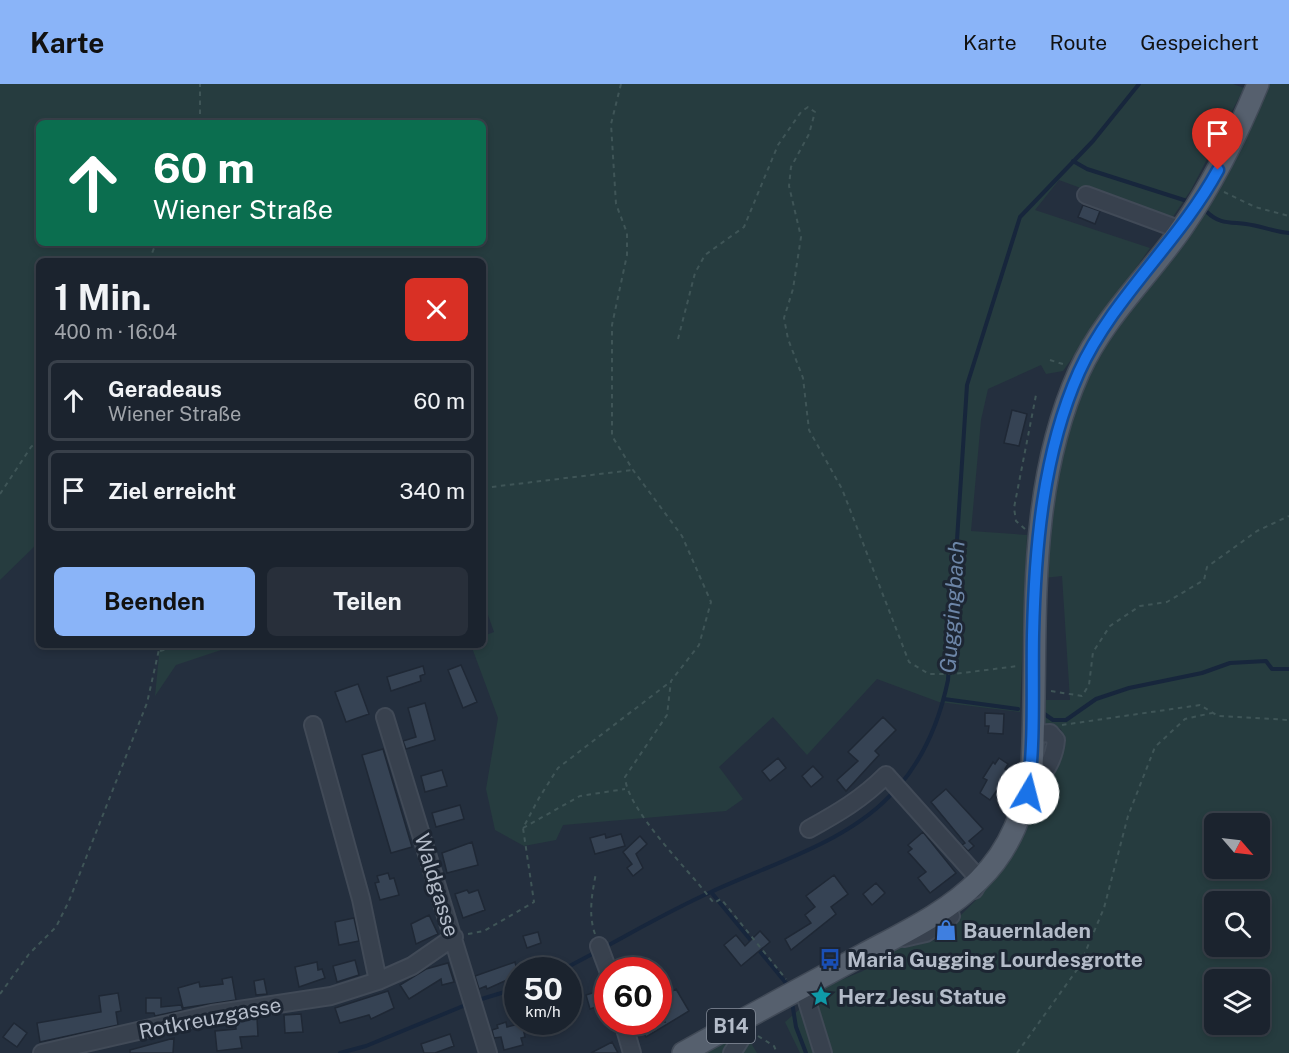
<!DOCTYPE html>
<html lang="de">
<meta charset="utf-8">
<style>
:root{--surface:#1b232e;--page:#282f3a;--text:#f1f3f6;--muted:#a0a4aa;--line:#39404a;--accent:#8ab4f8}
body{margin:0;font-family:"Public Sans",sans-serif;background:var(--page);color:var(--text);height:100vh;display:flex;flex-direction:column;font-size:22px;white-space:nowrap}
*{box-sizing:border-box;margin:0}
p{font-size:20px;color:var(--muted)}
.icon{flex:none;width:33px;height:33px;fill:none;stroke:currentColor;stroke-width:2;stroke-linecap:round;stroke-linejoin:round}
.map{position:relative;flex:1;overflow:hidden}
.sheet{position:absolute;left:36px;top:174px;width:450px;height:390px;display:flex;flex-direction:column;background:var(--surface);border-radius:9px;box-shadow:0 3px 9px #0003,0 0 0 2px var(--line)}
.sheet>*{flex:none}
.hud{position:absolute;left:36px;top:36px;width:450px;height:126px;border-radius:9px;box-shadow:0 3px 9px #0003,0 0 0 2px var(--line);background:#0b6e4f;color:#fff;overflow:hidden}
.needle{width:39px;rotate:118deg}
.tools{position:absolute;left:1204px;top:729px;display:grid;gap:12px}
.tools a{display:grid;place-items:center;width:66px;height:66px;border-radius:9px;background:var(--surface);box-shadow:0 3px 9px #0003,0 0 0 2px var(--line);font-size:30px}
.speed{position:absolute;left:504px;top:873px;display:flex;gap:12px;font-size:30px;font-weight:700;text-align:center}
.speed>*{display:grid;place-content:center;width:78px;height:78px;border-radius:50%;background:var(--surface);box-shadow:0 3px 9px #0003,0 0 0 2px var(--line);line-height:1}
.speed small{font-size:15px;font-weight:400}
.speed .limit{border:9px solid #d22;background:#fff;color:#111}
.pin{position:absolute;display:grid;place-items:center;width:51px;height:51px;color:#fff;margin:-62px -26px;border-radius:50% 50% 50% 0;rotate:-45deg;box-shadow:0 0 6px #0007}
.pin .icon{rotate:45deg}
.me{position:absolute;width:66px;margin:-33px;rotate:8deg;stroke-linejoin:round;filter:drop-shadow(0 0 4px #0008)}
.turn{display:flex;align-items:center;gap:21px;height:126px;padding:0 18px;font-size:27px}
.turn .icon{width:78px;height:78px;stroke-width:2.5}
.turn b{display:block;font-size:42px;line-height:51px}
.round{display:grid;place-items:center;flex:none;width:63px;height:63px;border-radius:9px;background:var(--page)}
.summary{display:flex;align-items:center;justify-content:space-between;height:102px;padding:0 18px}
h1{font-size:36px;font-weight:700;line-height:45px}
.action{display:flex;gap:12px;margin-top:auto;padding:12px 18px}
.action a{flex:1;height:69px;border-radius:9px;background:var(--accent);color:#111;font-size:24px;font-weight:700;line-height:69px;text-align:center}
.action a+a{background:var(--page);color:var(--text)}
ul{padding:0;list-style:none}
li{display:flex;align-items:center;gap:18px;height:81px;margin:0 12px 9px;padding:0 6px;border:3px solid var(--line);border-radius:9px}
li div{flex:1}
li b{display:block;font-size:22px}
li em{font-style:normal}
header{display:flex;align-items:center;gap:36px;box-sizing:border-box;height:84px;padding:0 30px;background:var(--accent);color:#111}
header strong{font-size:28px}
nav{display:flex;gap:33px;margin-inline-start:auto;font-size:21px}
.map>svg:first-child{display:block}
.green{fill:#263c3f;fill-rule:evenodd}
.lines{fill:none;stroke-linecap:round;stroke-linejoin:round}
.stream{stroke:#17263c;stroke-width:4}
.building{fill:#364354;stroke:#1f2835;stroke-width:1.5}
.minor-casing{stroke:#414a57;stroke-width:20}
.major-casing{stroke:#414a57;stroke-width:24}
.path{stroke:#3f5557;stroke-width:2;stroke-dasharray:4.5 4.5;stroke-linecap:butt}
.minor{stroke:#38414e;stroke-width:16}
.major{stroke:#56606e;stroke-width:21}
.route-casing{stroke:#114b97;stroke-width:15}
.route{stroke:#1a73e8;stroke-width:10}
.labels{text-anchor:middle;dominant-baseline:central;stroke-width:6;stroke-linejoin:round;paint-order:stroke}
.shield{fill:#1d2633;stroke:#878f9c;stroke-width:1.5}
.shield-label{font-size:20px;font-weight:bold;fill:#b4bcc9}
.street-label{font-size:21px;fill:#b4bcc9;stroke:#1d2633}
.poi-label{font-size:21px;font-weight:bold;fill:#b4bcc9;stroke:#1d2633;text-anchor:start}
.water-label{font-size:22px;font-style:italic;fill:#6d86a8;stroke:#1d2633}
</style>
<header>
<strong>Karte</strong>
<nav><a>Karte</a><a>Route</a><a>Gespeichert</a></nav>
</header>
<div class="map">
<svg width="1289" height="969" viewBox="0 0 1289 969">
<rect width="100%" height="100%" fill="#242f3e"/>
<path class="green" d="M0,0H1233L1244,4L1191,106L1170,137L1059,96L1035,126L1150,164L1063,287L1046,290L1041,281L988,305L981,336L971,447L1027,451L1020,628L939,618L877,595L807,671L773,633L719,683L743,715L726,727L563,741L556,756L524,762L495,746L486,705L498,634L471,561H483V552L494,548L483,517V177H39V458L0,496ZM39,39H483V159H39Z
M1262,0H1289V969H800L785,938L826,902L863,887L891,864L914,862L939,855L954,845L952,840L980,812L979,805L1063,653L1061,645L1045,639L1040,627V616H1070L1062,492L1044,494L1056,378L1100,263ZM1215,740H1260V784H1215ZM1215,818H1260V862H1215ZM1215,896H1260V940H1215Z
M160,561H236L176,581L155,612Z
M728,951L742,962L751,959L757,969H697Z"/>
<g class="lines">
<path class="stream" d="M1073,77L1087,85L1187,117
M1207,128C1219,140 1230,138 1246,140C1261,142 1275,148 1289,149
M944,615L1018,625
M1043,629L1053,636H1066L1096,615L1129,604L1202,589L1230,579L1266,577L1272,585H1289
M900,701C926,670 940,635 948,596L967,301L1020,133L1093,57L1139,0
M711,808L786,899L788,905
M605,863C640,844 675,824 711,808C770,780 852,757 895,706
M562,886L596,868
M475,917L518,904
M792,918L796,943L806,969
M340,969L366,962L468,920"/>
</g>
<path class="building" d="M1083,121L1100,127L1095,140L1078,133Z
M1012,326L1027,330L1019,362L1004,359Z
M461,581L477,618L463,624L448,586Z
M423,582L425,590L420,592L421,597L391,607L387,593Z
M358,600L369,630L346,638L335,608Z
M425,619L435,656L406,665L403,657L416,653L408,624Z
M985,629L1004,630L1003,650L988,649L989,642H985Z
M883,633L896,646L875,667L879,671L846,707L837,696L858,677L848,668Z
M383,665L412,763L391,769L362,671Z
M778,674L786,684L770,697L762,687Z
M999,674L1008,680L1005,685L1010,688L990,716L980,709L987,696L983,694L993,678L995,680Z
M813,682L823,693L811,703L802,692Z
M442,686L447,702L425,708L421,692Z
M946,705L983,745L969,757L974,762L968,767L962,761L965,759L931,718Z
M460,721L464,735L436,743L432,729Z
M923,748L956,789L930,809L918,794L926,788L908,768L912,765L908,761Z
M605,750L606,754L621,750L625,762L595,770L590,754Z
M640,752L647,760L636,770L643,784L633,792L627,784L632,780L623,768Z
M472,758L478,781L447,789L442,769Z
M388,789L390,795L394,794L399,811L380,816L375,799L379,798L377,792Z
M834,791L848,810L831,823L836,830L791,866L785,855L811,839L805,831L815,823L806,812Z
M876,799L885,809L872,821L863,810Z
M467,806L469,809L478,806L485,826L463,834L455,810Z
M429,831L438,850L416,860L411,840Z
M354,834L359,857L339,861L335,838Z
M760,847L770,858L741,882L724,861L736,851L745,862Z
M538,848L541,859L527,864L523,852Z
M355,876L359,891L337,898L333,882Z
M317,878L318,886L322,885L325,894L299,903L295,883Z
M515,878L518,891L487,905L486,902L479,905L475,892Z
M448,879L454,898L442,901L441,895L409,915L400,901L426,885Z
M232,893L236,916L183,924L178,904L199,898L200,903L223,900L222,895Z
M264,895L267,910L256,911L254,897Z
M608,904V919L590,925L586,911Z
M676,905L689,927L646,953L636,938H665L658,925L671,917L667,911Z
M388,907L394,924L371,935L369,931L340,939L335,924Z
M118,909L121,927L116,928L118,941L40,958L37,939L101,928L99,912Z
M146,914H161V923L181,921L183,926L155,932L154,929H146Z
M301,930L303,948L285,949L284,931Z
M257,934L258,952L240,953L242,964L217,967L215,947L236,945L235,937Z
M506,938L507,943L522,939L525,953L521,954L523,961L504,966L501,953L494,954L492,946L498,944L497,941Z
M14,939L27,949L17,963L3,953Z
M450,950L454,962L435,969H424L421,960Z
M174,954L173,969H130V966Z
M612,958L618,969H591Z"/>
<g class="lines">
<defs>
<path id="minor" d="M1086,111L1181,146
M385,633L488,969
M313,641L361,815L378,897
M1028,709C1041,693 1054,679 1056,656L1050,649L1034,650
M809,745C838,729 862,715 886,691L980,796L974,806
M904,854L926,849L951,832
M599,862L608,886
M803,904L823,969
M623,938L632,969
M42,969L212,930L331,912L378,897L412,882L454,853
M732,969L746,947L741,936"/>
<path id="major" d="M683,969C743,935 804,903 864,870C903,849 948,828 979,796C1011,765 1025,725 1032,682C1039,550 1023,413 1079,288C1104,233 1148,193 1182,144C1213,99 1237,51 1258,0"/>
</defs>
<use href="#minor" class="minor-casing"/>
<use href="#major" class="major-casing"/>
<path class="path" d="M621,0L611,40L616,120L627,149V171L612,241V352L633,386L682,452L711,518L699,561L671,597L667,631L625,693C627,726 688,785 709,813L714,819L721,815L786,895
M200,39V0
M1224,108L1255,123L1289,132
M149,177L156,159
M678,255L695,189L705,171L744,143L778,61L801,28L808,23L815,28L809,50L791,83L789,102L801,153L793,205L784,234L788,255L803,294L809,346L842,405L909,578L929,590H954L1018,582
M1050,276L1066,281
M483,404L633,386
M0,410L31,363L39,356
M1025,445L1016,437L1014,424L1036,311
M160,567L180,561
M1051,607L1082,612L1089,601L1093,568L1110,542L1140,522L1167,518L1204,496L1207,483L1257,447L1289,432
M1062,641L1200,621L1218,632L1289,636
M523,744L580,712L625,705
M468,850L484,847L534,818L523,744L539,714L558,684L670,598
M595,850C588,830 592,810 596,789
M0,910L29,870L56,843L69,817L147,619L160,561
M758,952L774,962L777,969
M1017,969L1079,883L1104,824L1128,732L1155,663L1185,635L1212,629"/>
<use href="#minor" class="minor"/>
<use href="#major" class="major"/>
</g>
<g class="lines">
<defs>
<path id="route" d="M1028,709C1035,656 1032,604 1033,551C1035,463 1043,369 1079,288C1113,213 1179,158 1218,86"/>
</defs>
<use href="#route" class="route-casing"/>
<use href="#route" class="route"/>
</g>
<defs>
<symbol id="shop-bare" viewBox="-9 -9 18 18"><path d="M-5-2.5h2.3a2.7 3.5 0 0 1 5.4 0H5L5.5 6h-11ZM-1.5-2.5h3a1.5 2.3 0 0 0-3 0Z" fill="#3f7fe0" stroke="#1d2633" stroke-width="2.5" paint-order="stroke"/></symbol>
<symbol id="bus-bare" viewBox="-9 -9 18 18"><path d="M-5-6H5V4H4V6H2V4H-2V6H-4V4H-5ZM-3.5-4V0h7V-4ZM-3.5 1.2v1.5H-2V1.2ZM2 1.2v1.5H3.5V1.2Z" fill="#1a4fb4" stroke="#1d2633" stroke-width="2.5" paint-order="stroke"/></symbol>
<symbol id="sight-bare" viewBox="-9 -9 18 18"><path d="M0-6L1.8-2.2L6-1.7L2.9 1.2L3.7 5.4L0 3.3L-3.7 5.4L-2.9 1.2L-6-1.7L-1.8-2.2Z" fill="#0f9aa8" stroke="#1d2633" stroke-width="2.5" paint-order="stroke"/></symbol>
</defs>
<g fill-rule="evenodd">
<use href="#shop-bare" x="931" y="831" width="30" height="30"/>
<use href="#bus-bare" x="815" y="860" width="30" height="30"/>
<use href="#sight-bare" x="806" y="897" width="30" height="30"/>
</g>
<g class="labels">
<rect class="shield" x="707" y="925" width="48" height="34" rx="4.5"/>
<g class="shield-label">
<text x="731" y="942">B14</text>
</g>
<g class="street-label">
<text transform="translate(437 801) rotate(73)">Waldgasse</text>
<text transform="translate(210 934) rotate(-11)">Rotkreuzgasse</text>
</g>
<g class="poi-label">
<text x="963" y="846">Bauernladen</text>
<text x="847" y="875">Maria Gugging Lourdesgrotte</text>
<text x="838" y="912">Herz Jesu Statue</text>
</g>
<g class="water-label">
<text transform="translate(952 523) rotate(-86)">Guggingbach</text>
</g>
</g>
</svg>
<div class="tools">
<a><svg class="needle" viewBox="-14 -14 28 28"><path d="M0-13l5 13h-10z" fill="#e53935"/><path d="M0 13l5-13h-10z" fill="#a0a4aa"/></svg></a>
<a><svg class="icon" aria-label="search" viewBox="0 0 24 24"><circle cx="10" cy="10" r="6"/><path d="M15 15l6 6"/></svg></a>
<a><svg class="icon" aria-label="layers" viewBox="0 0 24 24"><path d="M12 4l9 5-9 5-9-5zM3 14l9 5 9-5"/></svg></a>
</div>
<div class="speed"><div>50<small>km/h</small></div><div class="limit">60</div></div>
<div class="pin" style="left:1218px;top:86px;background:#d93025"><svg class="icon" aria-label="arrive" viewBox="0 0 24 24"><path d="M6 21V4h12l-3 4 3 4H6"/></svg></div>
<svg class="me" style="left:1028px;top:709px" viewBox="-20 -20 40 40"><circle r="19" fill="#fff"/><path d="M0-13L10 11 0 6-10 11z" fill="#1a73e8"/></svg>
<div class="hud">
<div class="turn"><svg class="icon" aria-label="ahead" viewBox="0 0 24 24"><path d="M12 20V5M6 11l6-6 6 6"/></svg><div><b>60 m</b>Wiener Straße</div></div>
</div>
<section class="sheet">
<div class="summary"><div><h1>1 Min.</h1><p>400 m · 16:04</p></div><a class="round" style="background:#d93025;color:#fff"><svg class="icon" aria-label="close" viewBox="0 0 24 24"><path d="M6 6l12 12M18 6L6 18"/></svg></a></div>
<ul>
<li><svg class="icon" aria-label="ahead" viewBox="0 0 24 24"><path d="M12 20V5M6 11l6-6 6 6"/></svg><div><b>Geradeaus</b><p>Wiener Straße</p></div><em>60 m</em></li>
<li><svg class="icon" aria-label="arrive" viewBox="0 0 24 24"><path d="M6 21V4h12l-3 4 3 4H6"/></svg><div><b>Ziel erreicht</b></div><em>340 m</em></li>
</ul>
<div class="action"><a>Beenden</a><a>Teilen</a></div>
</section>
</div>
